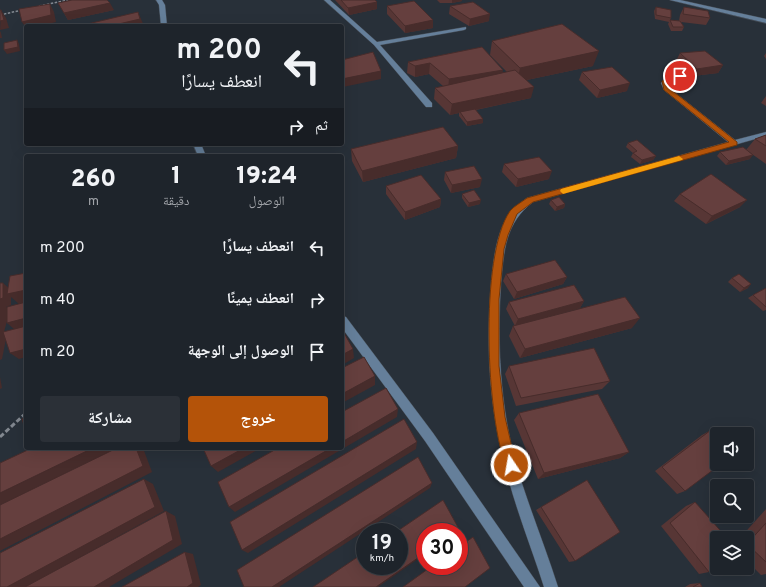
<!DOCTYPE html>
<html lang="ar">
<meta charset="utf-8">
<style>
:root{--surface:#1e242b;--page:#2b3037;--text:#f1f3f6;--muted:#a1a4a9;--line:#3c4147;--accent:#b45309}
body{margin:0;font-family:Overpass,"Noto Naskh Arabic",sans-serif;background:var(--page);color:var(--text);direction:rtl;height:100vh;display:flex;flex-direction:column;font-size:15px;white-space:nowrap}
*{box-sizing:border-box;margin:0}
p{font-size:13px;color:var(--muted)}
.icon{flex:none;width:22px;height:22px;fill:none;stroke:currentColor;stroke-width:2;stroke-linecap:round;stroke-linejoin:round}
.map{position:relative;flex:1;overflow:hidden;direction:ltr}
.drawer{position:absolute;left:24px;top:154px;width:320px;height:296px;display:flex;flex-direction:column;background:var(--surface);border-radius:4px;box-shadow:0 4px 16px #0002,0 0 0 1px var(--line);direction:rtl}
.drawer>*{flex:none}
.hud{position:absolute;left:24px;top:24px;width:320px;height:122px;border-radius:4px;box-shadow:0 4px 16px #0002,0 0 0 1px var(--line);direction:rtl;background:#1e242b;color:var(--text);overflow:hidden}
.controls{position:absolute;left:710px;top:427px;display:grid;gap:8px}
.controls a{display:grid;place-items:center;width:44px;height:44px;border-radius:4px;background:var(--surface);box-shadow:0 4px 16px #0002,0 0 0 1px var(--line);font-size:20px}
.speed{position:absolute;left:356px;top:523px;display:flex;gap:8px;font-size:20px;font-weight:700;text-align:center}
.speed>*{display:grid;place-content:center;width:52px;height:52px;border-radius:50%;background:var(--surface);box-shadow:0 4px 16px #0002,0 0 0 1px var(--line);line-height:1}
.speed small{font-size:10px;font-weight:400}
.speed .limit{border:6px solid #d22;background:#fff;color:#111}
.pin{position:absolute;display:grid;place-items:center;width:34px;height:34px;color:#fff;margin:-17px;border:2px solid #fff;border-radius:50%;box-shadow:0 1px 4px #0007}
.me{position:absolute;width:44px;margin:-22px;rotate:348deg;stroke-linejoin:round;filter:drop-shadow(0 0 3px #0008)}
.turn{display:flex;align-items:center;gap:14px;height:84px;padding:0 16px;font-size:18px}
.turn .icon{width:52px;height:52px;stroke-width:2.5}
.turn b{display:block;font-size:28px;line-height:34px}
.then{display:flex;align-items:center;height:38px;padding:0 16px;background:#0003;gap:8px;font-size:15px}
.eta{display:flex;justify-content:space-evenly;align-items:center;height:68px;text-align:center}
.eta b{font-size:24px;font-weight:800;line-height:28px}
.button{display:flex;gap:8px;margin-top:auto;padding:8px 16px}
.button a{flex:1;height:46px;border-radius:4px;background:var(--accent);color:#fff;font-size:16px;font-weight:800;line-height:46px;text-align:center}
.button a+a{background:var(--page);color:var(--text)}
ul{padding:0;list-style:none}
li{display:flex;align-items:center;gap:12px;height:52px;padding:0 16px}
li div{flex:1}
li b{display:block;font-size:15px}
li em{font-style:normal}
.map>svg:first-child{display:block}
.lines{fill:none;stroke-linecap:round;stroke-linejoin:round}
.minor-casing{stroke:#454c55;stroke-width:1}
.path-far1{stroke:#828890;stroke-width:1.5;stroke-dasharray:2.5 1.5;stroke-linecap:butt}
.path{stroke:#828890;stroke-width:3;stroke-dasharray:5 2.5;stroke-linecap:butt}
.minor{fill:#657f9a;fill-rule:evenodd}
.wall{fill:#573635}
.shaded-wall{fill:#472c2b}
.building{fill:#653f3e;stroke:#472c2b}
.route{fill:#b45309;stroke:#753606}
.slow{fill:#f59e0b}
</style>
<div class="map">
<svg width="766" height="587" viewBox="0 0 766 587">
<rect width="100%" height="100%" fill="#283039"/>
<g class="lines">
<defs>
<path id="minor" d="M156,0H162L165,5L167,26H161L159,5Z
M324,0H330L377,42L466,27V29L464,30L380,45L432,103V107H426L374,45Z
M670,0H680L766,19V23Z
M678,76L683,77L668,84L669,88L735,140L766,132V136L533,202C505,223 504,251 501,283C497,343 500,405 516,464C528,505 545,546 558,587H544C531,546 514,505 504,462C489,404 486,344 491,284C493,264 495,243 503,225C508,213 517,205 527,198L728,142L664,90L661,83L662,82Z
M193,144H201L206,156H198Z
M342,316L346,317L433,433L540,587H524L425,441L342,328Z"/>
</defs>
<use href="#minor" class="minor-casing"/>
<path class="path-far1" d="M39,6L68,0
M0,15L22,10"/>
<path class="path" d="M0,437L26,413"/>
<use href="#minor" class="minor"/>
</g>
<path class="wall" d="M335,0H375L377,9L349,15Z
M437,0H462V1L452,3H440Z
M58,3L114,10L68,20Z
M387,6L433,28L405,33L387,14Z
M450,6L489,21L469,26L449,14Z
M656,7L671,18L669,22L655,19L654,11Z
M684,7L710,18L706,25L681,22L684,27L682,31H671L668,24L670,20L679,21L680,15Z
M492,41L593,66L527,80L531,98L476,110L483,119V123L467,126L459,116V113L450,115L434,99L435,88L443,86L429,74L415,77L407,73L408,62L482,47L503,73L507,72L490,55Z
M680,53L723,65L718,73L693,76L676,61Z
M766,53V59L764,56Z
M582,72L627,91L597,98L579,80Z
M766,96V106L761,103Z
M766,135V164L749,152L750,159L726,165L717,156L720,152L746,150L755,139Z
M628,143L656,156L653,160L640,164L631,157L633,153L626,147Z
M458,146L456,158L363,182L352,161L351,149Z
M504,164L549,179L516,187L502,172Z
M445,172L480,187L451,193L444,180Z
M386,186L441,199L440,207L405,220L386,194Z
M462,194L480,204L468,207L462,198Z
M680,194L740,207L706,224L674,201Z
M551,200L565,204L564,208L555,211L549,204Z
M506,274L567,277L563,284L514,299L503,281Z
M732,278L748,288L740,292L728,282Z
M766,288V310L763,311L748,298L753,295Z
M584,301L580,308L515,326L506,309L509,302Z
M513,326L632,328L520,358L509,336Z
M509,366L610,381L602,389L516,406L505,374Z
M519,413L629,452L620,458L538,479L514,420Z
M711,430L685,491L677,494L655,471L702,435Z
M695,502L709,572L699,574L661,526L686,506Z
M541,507L575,561L569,562L536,510Z
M766,509V574L761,575L747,561V538H740Z
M700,583L702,587H685L690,584Z"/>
<path class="shaded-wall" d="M452,0H462V1L452,3Z
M377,2V9L349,15L348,8Z
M110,3L114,10L68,20L64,13Z
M50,4L54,12L56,22L40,26H26V28L22,22Z
M1,10L6,18L9,28L0,30Z
M138,12L144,26H110Z
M490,14L489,21L469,26L470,19Z
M433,20V28L405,33V26Z
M0,31L1,33L2,38H0Z
M17,40L19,44L20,51L7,54L4,50Z
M599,51L593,66L517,82L520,68Z
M430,63L429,74L415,77V66Z
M723,65L718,73L693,76L697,69Z
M503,70L501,81L448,91L449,79Z
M381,71V79L343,87L342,79Z
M630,83L627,91L597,98L600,90Z
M534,87L531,98L460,113V112L459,113L450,115L452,104Z
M483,119V123L467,126V122Z
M458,146L456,158L363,182L362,171Z
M753,155L750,159L726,165L729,161Z
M656,156L653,160L640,164L642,160Z
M552,171L549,179L516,187L518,179Z
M482,179L480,187L451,193L452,185Z
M441,199L440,207L405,220V212Z
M481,200L480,204L468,207L469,203Z
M747,200L740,207L706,224L712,216Z
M565,204L564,208L555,211L557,207Z
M567,277L563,284L514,299L517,292Z
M3,283L11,290H26V302L19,304L11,297V305L6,307L10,310L4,332L7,334L2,359L0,360V299Z
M751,284L748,288L740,292L744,288Z
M584,301L580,308L515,326L518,319Z
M26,318V327L15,330L7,323Z
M640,318L632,328L520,358L525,349Z
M26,349V357L19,359L10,353Z
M353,349L354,358L342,365V355Z
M375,376V385L342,403V394Z
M0,377L2,388L0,389Z
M398,409L397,417L235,512L229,507L331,448H342V442Z
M417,442L416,449L248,553L242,550Z
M93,448H117L0,505V493Z
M136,448H143L152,472L0,551V539Z
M244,448H261L218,472L211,466Z
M629,452L620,458L538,479L544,473Z
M144,479L153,484L164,511L26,587H7Z
M432,483L430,488L279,587H272Z
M166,511L175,516L182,544L109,587H94Z
M185,552L193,554L201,585L198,587H187Z
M425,553V554L378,587H376Z"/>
<path class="building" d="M72,0H107L110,3L64,13L58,3Z
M341,0H375L377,2L348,8Z
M414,1L433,20L405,26L387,6Z
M473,2L490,14L470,19L450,6Z
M50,4L51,15L22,22L19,9Z
M656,7L671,10V18L656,15Z
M684,7L708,11L710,18L683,14Z
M0,10H1L4,20L0,21Z
M138,12L140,19L110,26H79Z
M670,20L680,21L684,27H673Z
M562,24L599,51L520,68L492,41Z
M17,40L18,47L4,50V43Z
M482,47L503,70L449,79L430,63L415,66L408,62Z
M705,51L723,65L697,69L680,53Z
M373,52L381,71L342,79V60Z
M612,67L630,83L600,90L582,72Z
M515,70L534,87L452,104L435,88Z
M475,109L483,119L467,122L460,112Z
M443,127L458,146L362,171L351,149Z
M766,135V146L755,139Z
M637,140L656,156L642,160L633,153L637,151L628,143Z
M743,147L753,155L729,161L720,152Z
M539,157L552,171L518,179L504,164Z
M474,166L482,179L452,185L445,172Z
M711,174L747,200L712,216L680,194Z
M421,175L441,199L405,212L386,186Z
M474,190L481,200L469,203L462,194Z
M559,197L565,204L557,207L551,200Z
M555,260L567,277L517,292L506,274Z
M26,273V290L7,294L10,276Z
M739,274L751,284L744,288L732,278Z
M0,283H3V298L0,299Z
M574,285L584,301L518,319L509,302Z
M766,288V307L753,295Z
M625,297L640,318L525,349L513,326Z
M26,302V318L7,323V307Z
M26,326V349L10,353L3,332Z
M343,331L353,349L342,355V332Z
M594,348L610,381L521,398L509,366Z
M364,357L375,376L342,394V368Z
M386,388L398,409L342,442V412Z
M598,394L629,452L544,473L519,413Z
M26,417V432L22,419Z
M404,419L417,442L242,550L230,522Z
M711,430L717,437V464H721L685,491L662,467Z
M32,448H93L0,493V463Z
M117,448H136L143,466L0,539V505Z
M203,448H244L211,466Z
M278,448H331L229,507L218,482Z
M418,457L432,483L272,587H244L237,570Z
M144,479L155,507L7,587H0V553Z
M587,480L620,532L575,561L541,507Z
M443,500L459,529L454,532H425V553L376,587H313L365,552V566H399V532H396Z
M695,502L727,538H717V565L709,572L670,523Z
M166,511L173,540L94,587H25Z
M766,523V562L747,544Z
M473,537L490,568L465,587H403L432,566H459V547Z
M185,552L193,583L187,587H122Z
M700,583L702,587H693Z"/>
<path class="route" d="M678,75L683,76L667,83L669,88L737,142V145L533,202L517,214L508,235L504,249L499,299V366L505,417L516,465L515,469L511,471L507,469C486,419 479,256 510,211C514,206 522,202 527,198L729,142L664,90L662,81Z"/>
<path class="slow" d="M679,156L683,159L682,160L563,194L560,191L561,189Z"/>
</svg>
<div class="controls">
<a><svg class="icon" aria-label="sound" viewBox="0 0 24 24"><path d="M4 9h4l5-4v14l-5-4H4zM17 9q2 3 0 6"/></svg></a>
<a><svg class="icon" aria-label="search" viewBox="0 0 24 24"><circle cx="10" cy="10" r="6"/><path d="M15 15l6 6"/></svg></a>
<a><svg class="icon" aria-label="layers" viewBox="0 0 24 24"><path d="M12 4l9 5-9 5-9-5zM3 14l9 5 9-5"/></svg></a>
</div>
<div class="speed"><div>19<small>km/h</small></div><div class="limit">30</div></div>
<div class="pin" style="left:680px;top:76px;background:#d93025"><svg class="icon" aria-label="arrive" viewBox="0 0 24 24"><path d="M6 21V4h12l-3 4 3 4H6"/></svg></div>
<svg class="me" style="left:511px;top:465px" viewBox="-20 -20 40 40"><circle r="17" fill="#b45309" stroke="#fff" stroke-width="3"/><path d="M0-11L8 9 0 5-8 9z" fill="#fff"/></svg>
<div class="hud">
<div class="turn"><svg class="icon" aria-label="left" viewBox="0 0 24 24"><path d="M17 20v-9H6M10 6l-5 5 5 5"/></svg><div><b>200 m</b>انعطف يسارًا</div></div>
<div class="then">ثم<svg class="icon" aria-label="right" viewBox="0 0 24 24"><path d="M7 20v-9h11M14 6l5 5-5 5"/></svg></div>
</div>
<section class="drawer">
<div class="eta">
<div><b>19:24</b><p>الوصول</p></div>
<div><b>1</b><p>دقيقة</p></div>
<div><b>260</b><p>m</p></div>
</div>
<ul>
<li><svg class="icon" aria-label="left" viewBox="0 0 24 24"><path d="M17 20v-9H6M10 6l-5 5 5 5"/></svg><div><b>انعطف يسارًا</b></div><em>200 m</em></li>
<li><svg class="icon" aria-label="right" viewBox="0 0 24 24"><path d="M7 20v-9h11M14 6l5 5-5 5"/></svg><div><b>انعطف يمينًا</b></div><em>40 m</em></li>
<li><svg class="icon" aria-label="arrive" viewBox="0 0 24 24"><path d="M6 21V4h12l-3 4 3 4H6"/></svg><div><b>الوصول إلى الوجهة</b></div><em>20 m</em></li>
</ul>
<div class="button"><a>خروج</a><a>مشاركة</a></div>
</section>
</div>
